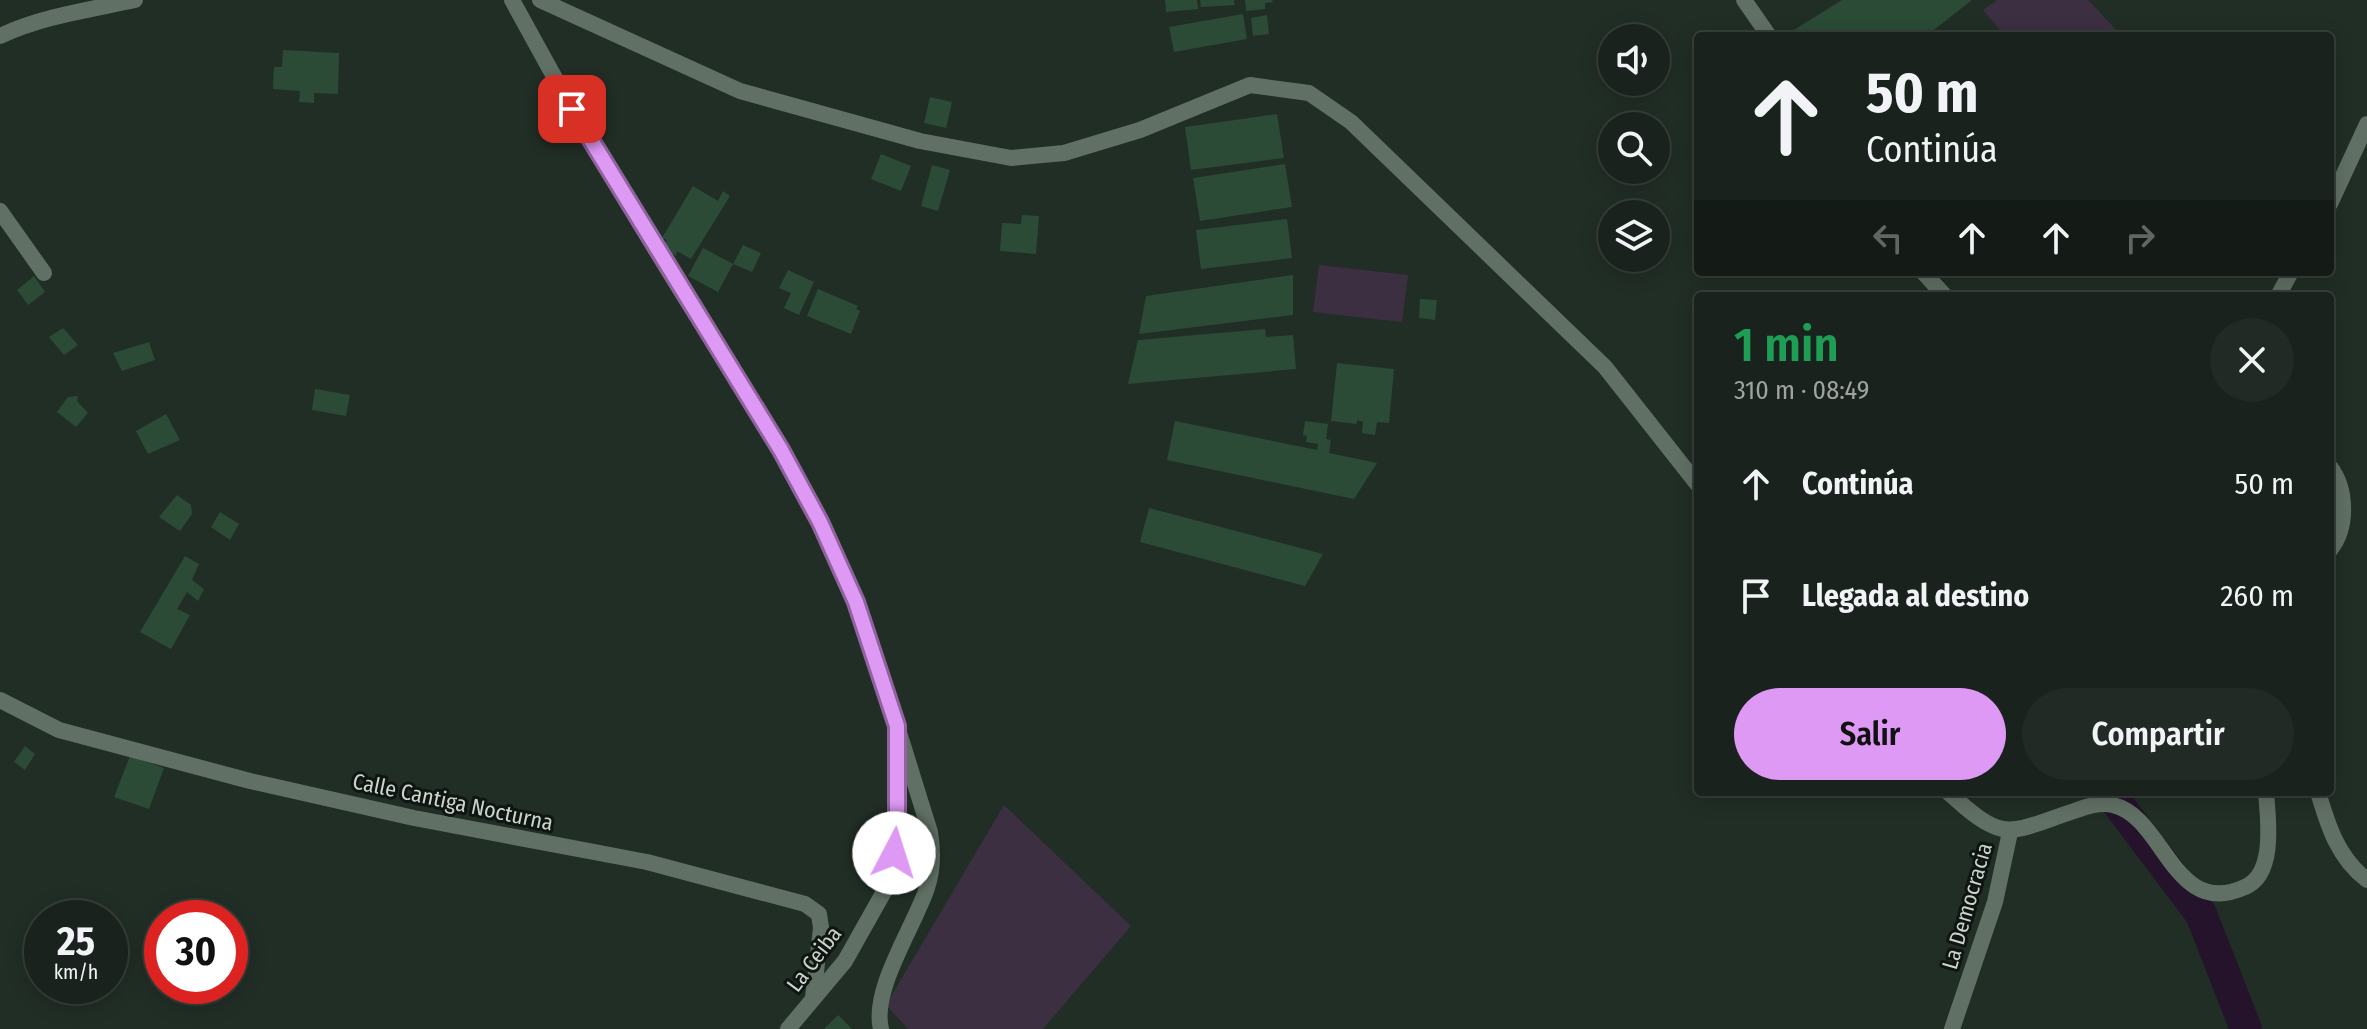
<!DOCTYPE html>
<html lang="es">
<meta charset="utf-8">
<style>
:root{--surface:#19221c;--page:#222a25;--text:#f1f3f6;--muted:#9fa4a3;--line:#373f3b;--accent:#dd99f4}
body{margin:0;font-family:"Fira Sans Condensed",sans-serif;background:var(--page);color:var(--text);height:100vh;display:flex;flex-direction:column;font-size:30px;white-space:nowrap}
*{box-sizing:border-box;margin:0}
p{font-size:26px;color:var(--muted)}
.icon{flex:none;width:44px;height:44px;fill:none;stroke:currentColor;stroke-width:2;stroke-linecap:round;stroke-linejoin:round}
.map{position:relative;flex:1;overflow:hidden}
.sheet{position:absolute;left:1694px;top:292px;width:640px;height:504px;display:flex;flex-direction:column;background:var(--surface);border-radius:8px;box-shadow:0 4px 20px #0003,0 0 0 2px var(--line)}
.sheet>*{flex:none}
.hud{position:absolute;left:1694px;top:32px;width:640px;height:244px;border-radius:8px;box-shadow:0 4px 20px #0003,0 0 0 2px var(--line);background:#19221c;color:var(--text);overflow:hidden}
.controls{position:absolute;left:1598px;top:24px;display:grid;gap:16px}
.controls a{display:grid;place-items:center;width:72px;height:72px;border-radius:50%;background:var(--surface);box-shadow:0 4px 20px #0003,0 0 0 2px var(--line);font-size:40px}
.speed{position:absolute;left:24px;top:900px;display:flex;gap:16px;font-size:40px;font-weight:700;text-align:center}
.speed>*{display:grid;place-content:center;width:104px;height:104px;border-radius:50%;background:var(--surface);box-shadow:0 4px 20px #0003,0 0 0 2px var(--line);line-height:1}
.speed small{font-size:20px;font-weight:400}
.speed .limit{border:12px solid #d22;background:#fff;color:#111}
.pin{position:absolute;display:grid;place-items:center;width:68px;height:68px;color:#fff;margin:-34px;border-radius:16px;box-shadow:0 4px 12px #0006}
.me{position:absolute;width:88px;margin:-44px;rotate:5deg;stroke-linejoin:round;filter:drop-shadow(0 0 6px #0008)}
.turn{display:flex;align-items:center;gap:28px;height:168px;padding:0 40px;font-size:36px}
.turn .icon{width:104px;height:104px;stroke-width:2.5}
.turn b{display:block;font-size:56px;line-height:68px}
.lanes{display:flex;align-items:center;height:76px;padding:0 40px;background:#0003;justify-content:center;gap:40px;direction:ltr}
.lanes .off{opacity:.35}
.round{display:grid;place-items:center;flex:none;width:84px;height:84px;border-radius:42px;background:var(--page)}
.overview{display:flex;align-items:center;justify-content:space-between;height:136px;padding:0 40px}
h1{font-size:48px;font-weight:600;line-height:60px;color:#1e9e55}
.button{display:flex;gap:16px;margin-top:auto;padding:16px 40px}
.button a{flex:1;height:92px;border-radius:48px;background:var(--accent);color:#111;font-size:32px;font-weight:600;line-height:92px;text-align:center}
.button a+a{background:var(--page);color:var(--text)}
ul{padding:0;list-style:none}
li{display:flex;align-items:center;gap:24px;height:112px;padding:0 40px}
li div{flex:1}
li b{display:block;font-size:30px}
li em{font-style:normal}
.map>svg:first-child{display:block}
.green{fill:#3d2f42}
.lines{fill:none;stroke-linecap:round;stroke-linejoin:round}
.river{stroke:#25132b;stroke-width:32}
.building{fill:#2b4b36}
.minor{stroke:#617065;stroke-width:16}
.tertiary{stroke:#617065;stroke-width:16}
.route-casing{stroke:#90639f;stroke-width:20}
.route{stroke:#dd99f4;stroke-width:14}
.labels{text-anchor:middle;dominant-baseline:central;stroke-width:6;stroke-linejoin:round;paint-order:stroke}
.street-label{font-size:22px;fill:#ccd4ce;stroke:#0f1511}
</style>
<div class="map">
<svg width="2367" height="1029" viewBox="0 0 2367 1029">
<rect width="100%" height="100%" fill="#212e25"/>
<path class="green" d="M1997,0H2088L2122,36H2005L1983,10Z
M1319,265L1408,275L1402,322L1313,312Z
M1004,805L1131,926L1043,1029H908L886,1005Z"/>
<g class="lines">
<path class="river" d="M2109,792L2201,914L2246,1029"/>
</g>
<path class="building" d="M1165,0H1197L1198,9L1166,12Z
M1200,0H1234L1235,5L1201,7Z
M1245,0H1272L1273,2L1265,3V9L1246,11Z
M1842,0H1972L1926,36H1791L1789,33Z
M1243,14L1247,39L1174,52L1169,27Z
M1267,15L1269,34L1253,36L1251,18Z
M283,50L339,53L338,94L314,93V103L299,102L300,91L273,89L274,67H282Z
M930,97L952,102L946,128L924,123Z
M1277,114L1284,158L1191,170L1185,127Z
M881,154L911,166L901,191L871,179Z
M1285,164L1292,207L1200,221L1193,178Z
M932,165L950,170L938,211L921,206Z
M693,186L718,201L723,191L730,196L691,259L677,251L676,256L662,248L667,240L662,238Z
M1022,215L1039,216L1036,254L1000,251L1002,223L1021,224Z
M1287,219L1292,258L1201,269L1196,230Z
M743,245L761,253L752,272L733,264Z
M703,248L733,264L718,292L688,276Z
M788,270L814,282L799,315L784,308L791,293L779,288Z
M1293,275V315L1139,334L1146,296Z
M34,276L45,292L28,305L17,290Z
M818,289L858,306L856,309L860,311L851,334L807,316Z
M1420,299L1437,300L1435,320L1419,318Z
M63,328L78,345L64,355L49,337Z
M1265,329L1266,337L1293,335L1296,369L1128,384L1138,340Z
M149,342L155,360L122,371L113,353Z
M1337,363L1394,369L1389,423L1377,422L1375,435L1362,433L1363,422L1358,420L1356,424L1331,421Z
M315,389L350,395L346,416L312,410Z
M78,396L77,401L88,413L76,427L57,412L68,397Z
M166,414L180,440L148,454L136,431Z
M1175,421L1317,450L1318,444L1306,442L1307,436L1303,435L1305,421L1328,424L1326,439L1331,440L1329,453L1377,463L1354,499L1167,460Z
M177,495L191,505L192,514L180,531L159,517Z
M1149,508L1323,554L1305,586L1140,542Z
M220,512L239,524L230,540L211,527Z
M185,556L199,564L192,580L204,589L198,601L187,592L177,609L190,615L171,649L140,632Z
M25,746L35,754L25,770L14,762Z
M130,756L164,768L149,809L114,797Z
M838,1015L852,1029H824Z"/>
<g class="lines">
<path class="minor" d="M1744,0L1769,36
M0,36C43,16 89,10 135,0
M0,211L44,273
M1923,272L1945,296
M0,700L59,730L250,781L414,818L647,862L805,904L819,914L821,928L813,998
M2318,792C2328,826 2338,858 2367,880
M788,1029L845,961L890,881L897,826V732
M1952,1029L1995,902L2010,832"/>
<path class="tertiary" d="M512,0C566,100 623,198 683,294C730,369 782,443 821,523C868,622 897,728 930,832C933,850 933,870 927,888C914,927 871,990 881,1029
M540,0L740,91L920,141L1011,158L1064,153L1140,130L1250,85L1309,93L1351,122L1605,367L1698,485
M2330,204L2367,124
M2278,296L2291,272
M2330,467C2347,489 2348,528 2330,550
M1948,792C2006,845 2007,833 2077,810C2088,806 2101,802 2113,805C2165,817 2173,920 2245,887C2276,874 2268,819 2266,792"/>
</g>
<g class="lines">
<defs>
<path id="route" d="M572,109L781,450L820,522L856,602L897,726V826L894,853"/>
</defs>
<use href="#route" class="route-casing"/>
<use href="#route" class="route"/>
</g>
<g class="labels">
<g class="street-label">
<text transform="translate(453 802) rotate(12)">Calle Cantiga Nocturna</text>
<text transform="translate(1967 906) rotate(-74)">La Democracia</text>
<text transform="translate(814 959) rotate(-53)">La Ceiba</text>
</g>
</g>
</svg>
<div class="controls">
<a><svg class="icon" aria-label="sound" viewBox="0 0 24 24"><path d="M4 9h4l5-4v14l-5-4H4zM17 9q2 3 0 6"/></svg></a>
<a><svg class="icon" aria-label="search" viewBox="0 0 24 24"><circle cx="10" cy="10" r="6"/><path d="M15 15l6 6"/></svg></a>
<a><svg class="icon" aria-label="layers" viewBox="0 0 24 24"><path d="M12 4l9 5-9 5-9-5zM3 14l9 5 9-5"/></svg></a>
</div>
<div class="speed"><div>25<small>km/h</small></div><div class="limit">30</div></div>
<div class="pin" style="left:572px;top:109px;background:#d93025"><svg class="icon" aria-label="arrive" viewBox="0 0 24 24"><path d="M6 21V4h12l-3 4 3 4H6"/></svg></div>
<svg class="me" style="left:894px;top:853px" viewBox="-20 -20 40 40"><circle r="19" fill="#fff"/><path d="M0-13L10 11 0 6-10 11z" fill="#dd99f4"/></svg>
<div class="hud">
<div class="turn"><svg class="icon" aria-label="ahead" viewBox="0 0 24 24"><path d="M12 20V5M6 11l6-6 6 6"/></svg><div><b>50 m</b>Continúa</div></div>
<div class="lanes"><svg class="icon off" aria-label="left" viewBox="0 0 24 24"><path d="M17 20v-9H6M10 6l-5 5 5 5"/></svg><svg class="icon" aria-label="ahead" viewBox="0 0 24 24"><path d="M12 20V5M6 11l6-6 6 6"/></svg><svg class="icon" aria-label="ahead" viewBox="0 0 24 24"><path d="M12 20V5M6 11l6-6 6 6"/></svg><svg class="icon off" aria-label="right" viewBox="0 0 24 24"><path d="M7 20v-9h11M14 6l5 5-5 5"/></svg></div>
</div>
<section class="sheet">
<div class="overview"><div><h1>1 min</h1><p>310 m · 08:49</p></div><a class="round"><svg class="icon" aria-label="close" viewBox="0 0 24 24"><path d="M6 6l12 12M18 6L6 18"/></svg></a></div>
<ul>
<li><svg class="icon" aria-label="ahead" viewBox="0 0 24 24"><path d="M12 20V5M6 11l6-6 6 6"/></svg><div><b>Continúa</b></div><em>50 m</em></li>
<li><svg class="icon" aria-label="arrive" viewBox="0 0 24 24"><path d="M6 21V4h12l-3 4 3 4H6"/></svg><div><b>Llegada al destino</b></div><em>260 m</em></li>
</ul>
<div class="button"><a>Salir</a><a>Compartir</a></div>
</section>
</div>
